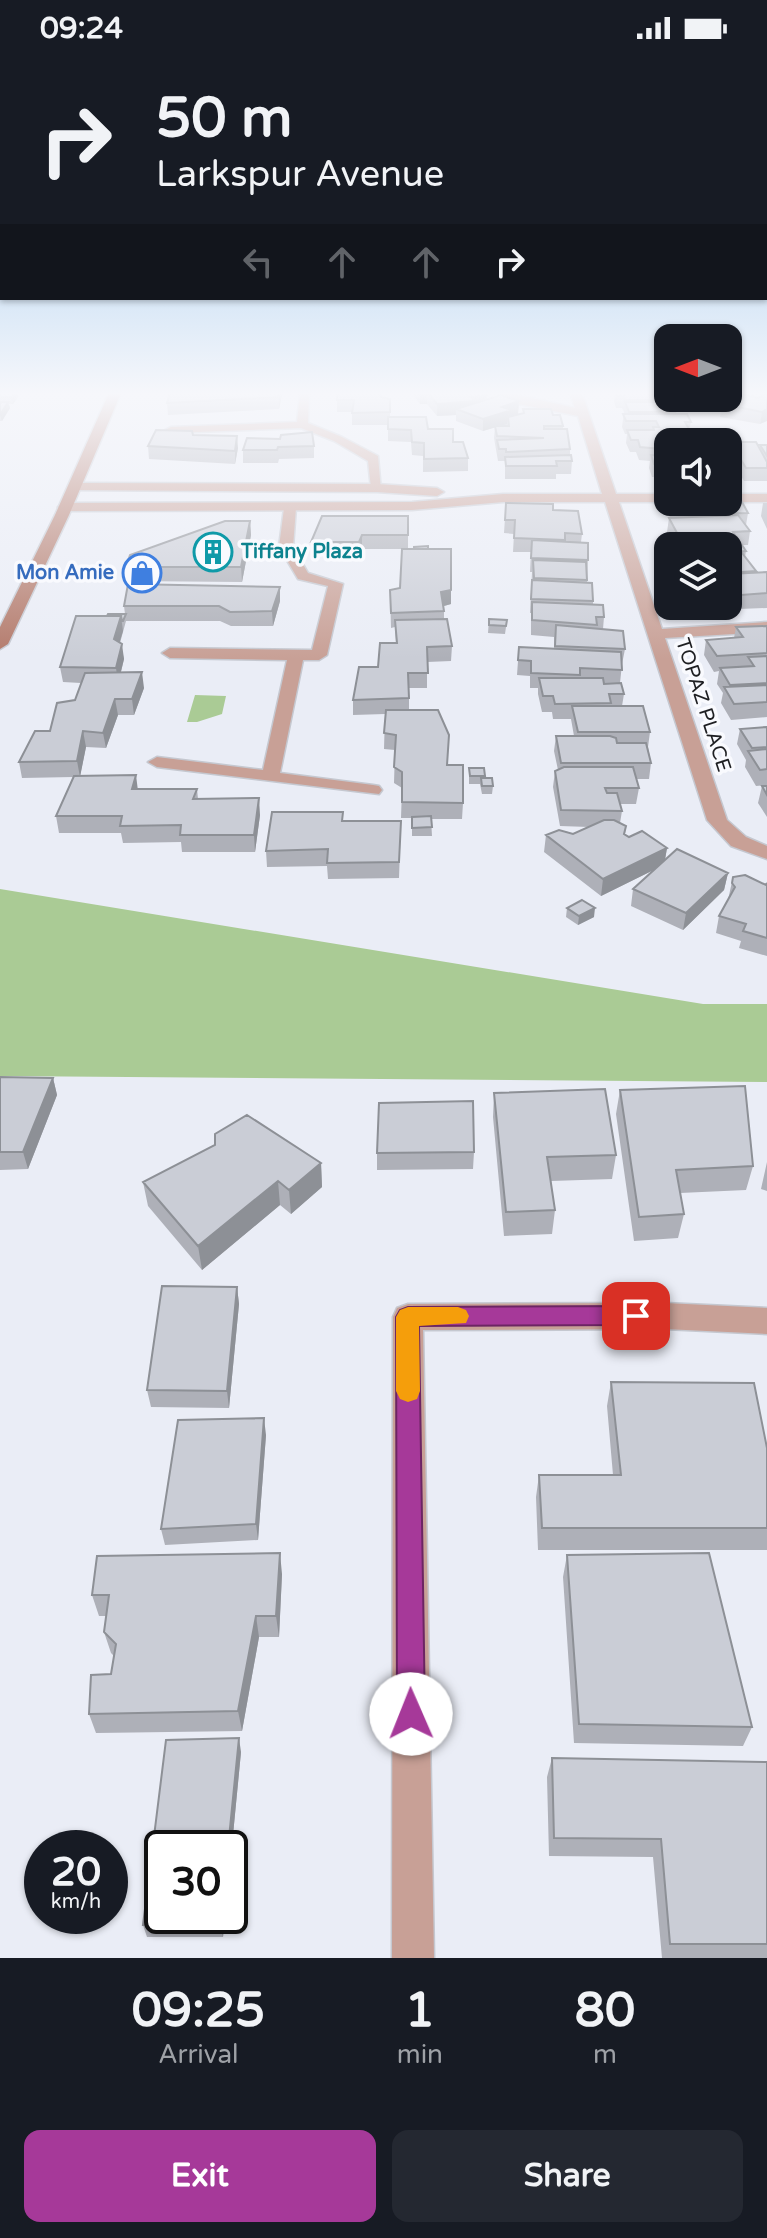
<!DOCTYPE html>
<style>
:root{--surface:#171b24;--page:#242831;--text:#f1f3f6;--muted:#9ea1a6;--accent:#a63999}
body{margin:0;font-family:"Varela Round",sans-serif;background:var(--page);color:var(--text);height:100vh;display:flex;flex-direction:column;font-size:30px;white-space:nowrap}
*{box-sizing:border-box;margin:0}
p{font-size:26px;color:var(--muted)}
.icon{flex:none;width:44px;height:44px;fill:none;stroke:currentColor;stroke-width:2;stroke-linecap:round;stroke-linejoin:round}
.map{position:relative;height:1902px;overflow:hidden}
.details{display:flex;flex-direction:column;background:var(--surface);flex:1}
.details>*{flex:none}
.guide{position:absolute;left:0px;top:0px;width:768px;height:244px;box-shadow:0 2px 6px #0004;background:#171b24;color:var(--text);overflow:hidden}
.needle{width:52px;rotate:270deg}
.controls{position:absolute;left:654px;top:268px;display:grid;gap:16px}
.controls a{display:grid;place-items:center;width:88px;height:88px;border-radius:16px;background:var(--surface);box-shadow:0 2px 6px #0004;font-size:40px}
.speed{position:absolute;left:24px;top:1774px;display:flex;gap:16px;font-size:40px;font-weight:700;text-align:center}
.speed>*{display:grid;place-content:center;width:104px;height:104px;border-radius:50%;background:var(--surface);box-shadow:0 2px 6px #0004;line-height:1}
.speed small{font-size:20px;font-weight:400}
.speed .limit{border:4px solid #111;border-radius:12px;background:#fff;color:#111}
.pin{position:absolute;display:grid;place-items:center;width:68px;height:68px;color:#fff;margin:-34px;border-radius:16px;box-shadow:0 4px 12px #0006}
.me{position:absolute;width:88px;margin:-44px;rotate:359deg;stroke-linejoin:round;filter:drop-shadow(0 0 6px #0008)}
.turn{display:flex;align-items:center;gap:28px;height:168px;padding:0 24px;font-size:36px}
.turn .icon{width:104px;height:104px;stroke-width:2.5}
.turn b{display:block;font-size:56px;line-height:68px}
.lanes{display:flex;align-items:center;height:76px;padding:0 24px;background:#0003;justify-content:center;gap:40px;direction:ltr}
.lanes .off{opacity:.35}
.eta{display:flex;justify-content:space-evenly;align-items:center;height:136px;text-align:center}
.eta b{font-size:48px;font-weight:700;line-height:56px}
.primary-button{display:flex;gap:16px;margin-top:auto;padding:16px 24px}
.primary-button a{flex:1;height:92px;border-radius:16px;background:var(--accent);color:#fff;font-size:32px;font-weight:700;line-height:92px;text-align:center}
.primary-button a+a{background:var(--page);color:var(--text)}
.status{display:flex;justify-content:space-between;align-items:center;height:56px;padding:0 40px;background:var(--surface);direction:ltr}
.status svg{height:22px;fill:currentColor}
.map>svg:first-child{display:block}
.green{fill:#aacb95}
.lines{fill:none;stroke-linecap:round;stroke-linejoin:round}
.service-casing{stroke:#c5c8d0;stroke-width:3}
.minor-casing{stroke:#c5c8d0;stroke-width:3}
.secondary-casing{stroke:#c5c8d0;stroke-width:3}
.service{fill:#c8a096;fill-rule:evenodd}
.minor{fill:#c8a096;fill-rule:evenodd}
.secondary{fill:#b37a6b;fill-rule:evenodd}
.wall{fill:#aeb0b8}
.shaded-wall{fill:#8d9096}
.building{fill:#cacdd6;stroke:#8d9096;stroke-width:2}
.route{fill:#a63999;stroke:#6c2563;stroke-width:2}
.slow{fill:#f59e0b}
.labels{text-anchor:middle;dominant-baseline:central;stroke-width:7;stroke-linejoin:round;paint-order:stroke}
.far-culture-label{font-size:20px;font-weight:bold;fill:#0d838f;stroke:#f9fafe;text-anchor:start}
.far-shop-label{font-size:20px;font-weight:bold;fill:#366cbe;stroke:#f9fafe;text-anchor:end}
.far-street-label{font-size:20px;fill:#1e1f22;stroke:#f9fafe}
</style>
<div class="status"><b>09:24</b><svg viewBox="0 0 49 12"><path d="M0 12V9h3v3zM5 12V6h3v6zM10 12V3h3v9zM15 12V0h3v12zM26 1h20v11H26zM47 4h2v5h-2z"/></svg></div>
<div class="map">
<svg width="767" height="1902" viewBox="0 0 767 1902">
<rect width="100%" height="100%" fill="#eaedf6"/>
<path class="green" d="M195,639L226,640L222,658L197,666H187Z
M0,833L703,948H767V1026L0,1020Z"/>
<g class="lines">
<defs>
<path id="service" d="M300,337L309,338L308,367L342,381L378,400L381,435L371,432L368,405L334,385L301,372L171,377L165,374L171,371L297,366Z
M290,448L296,452L293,491L308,517L343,528L327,599L319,604H303L280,717L373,729L379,730L382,734L379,738L157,711L148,706L157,701L263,714L287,604L170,602L162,597L170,592L312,594L328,530L298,523L279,491L284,452Z"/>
<path id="minor" d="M495,337H510L575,352L570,337H582L616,438H668V446H619L662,573L767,566V576L665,582L727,764L746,781L767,790V803L731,790L707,764L605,446H503L412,454L65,455L58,451L65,447L412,446L503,438H602L578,360L509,346Z
M75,427L377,428L437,432L444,436L437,440L377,436L70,434V428Z
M728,438H767V446H728Z
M665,1247L767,1252V1278L665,1273L423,1274L434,1902H392L393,1261L397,1252L408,1248Z"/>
<path id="secondary" d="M109,337H121L69,459L8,588L0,593V571L55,459Z"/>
</defs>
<use href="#service" class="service-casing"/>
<use href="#minor" class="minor-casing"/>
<use href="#secondary" class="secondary-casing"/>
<use href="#service" class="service"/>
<use href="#minor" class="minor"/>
<use href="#secondary" class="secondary"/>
</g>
<path class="wall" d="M0,337H17L18,341L13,348H9L10,352L2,365H0Z
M170,337H282V339L279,353L168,359L167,347Z
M412,337H485L487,344L519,345L518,358L511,360L523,358V353L553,359L563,370V373L570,393V399L572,405L571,418H556V423H505V405H498L494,382L495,371L483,375L456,365V359L437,360L427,348H420Z
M615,337H667L675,356V358L691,366L689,374L668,386V426L661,427L659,421H652L649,412L650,405L639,404L636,396H630L626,387L627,378H625L622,371L624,356L622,352H616L614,346Z
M728,337H759V339L754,338V341L758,342L767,337L760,368L720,361L722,348L727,345H709V342H728Z
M381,341L390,343V361L428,373L453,386L468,402V415L423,416V400L412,399L411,386L388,385V369H352V356H337V344Z
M193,379L238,392L235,408L149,403L148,390Z
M247,382L314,390V402L279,403L278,407H243V394Z
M728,386L760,393V389H767V425H744L738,415H731L728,410Z
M671,446H728L748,457L746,469L750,475L748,489H743L746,495L745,501L756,515V517L767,516V552L739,553L733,546H728V490H675L667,476L669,462H670L669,458Z
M506,447L553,454L582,478L581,486L588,504L587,527L593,545V548L604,561L603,573L625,593L622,608L620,627L624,638L622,650L650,676L648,691L651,707L649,723H636L639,732L636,748H620L622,755L620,767L626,770L625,778L629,781L667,792L665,804L728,817L724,834L683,874L631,850L633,833L655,813L601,840L544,796L546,779L573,778L589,771L560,770L553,731L555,715L558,714L554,695L556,680H574L571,663H553L552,656H542L538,638V632H530V620L517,619L519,591L554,593V581L531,579V557H530L532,516H530L531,496H513L514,478L504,477Z
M763,447H767V473L761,460Z
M408,460V493L451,548L444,550V563L452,590L451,605L427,606V632H409V654L448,709L463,747L462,763H431L432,780H412V762H401L402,732L394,727L395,694L384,693L385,658L353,659V644L396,587L395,571L391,572L390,534L400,532L402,493H362L359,500H312L311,486Z
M250,465L251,479L242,526L127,525L126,511Z
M280,531V545L273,570H231L220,565H126L120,587L124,603L121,616L144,632L134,659H118L106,692L86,691L80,720L138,733H197L198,743L260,759L255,796H182L181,786L123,787L121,777H59L56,760L73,721L22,722L19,706L50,675L75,644L81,627L63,626L60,611L107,560L125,558L124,550Z
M489,563L507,564L505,578L488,577Z
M767,570V661L731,664L721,647L723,637L717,628L719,615L714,616L704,599L706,584L734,582L736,571Z
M767,671V729L756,730L745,711L746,704L737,688L740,673Z
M469,712H484L485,722L493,730L492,738H482L480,728H469Z
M762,730H767V761L758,747Z
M343,765H401L399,822L328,823L327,810L267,811L266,795Z
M733,821L766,829L767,827V900L739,892L741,885L716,877L719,860L728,844Z
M567,852L594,861L578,869L566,861Z
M0,1021L53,1022L57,1039L28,1113L0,1114Z
M620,1034L753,1110L746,1134L680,1137L684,1158L678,1182L634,1185L616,1058Z
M494,1037L616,1099L612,1123L551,1125L555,1154L552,1178L504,1180L493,1061Z
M474,1096L473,1113L377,1114V1097Z
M767,1106V1135L761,1133Z
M321,1107L322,1131L291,1158L280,1149L202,1214L148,1150L143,1126Z
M237,1231L239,1248L229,1352L151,1351L147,1334Z
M611,1326L767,1392V1494H538L536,1441L539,1419H613L607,1350Z
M266,1379L258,1484L165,1489L161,1473Z
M567,1499L752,1671L743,1690L574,1687L563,1521Z
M282,1518L279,1581H259L242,1675L96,1677L89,1658L111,1618L114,1600L111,1597L104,1576L106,1560H99L92,1539Z
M241,1696L230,1810V1792L223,1881H147L143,1869Z
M552,1702L767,1706V1902H662L653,1801L549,1800L547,1721Z"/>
<path class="shaded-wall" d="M16,337H17L18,341L13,348L12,341Z
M279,337H282V339L279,353Z
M420,337H427V348H420Z
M487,339L486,351L456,353V359L437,360V348L471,341Z
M519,345L518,358L508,361L507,368L483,375V363L502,351Z
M8,346L10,352L2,365L0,359Z
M767,353V365L760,368L762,356Z
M237,380L238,392L235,408V395Z
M250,465L251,479L242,526L241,511Z
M362,479V493L359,500V486Z
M280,531V545L273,570L272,555Z
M451,534V548L440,551L441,536Z
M121,560L123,575L116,598L114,583Z
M122,588L124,603L118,627L116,612Z
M142,616L144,632L134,659L132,643Z
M115,643L118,659L106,692L103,677Z
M83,675L86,691L80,721L77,705Z
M136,719L138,735L132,733Z
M259,742L260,759L255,796L254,779Z
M667,792L664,809L601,840L603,823Z
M728,817L724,834L683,874L686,857Z
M595,852L594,861L578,869L579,860Z
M53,1022L57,1039L28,1113L23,1096Z
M321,1107L322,1131L291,1158L289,1134Z
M278,1125L280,1149L202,1214L198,1190Z
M237,1231L239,1248L229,1352L227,1335Z
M264,1362L266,1379L258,1484L256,1468Z
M280,1497L282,1518L279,1581L276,1560Z
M256,1560L259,1581L242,1675L238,1655Z
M239,1682L241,1696L230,1810V1792H228Z
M221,1860H225L223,1881L220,1869Z"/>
<path class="building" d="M0,337H16L12,341H0Z
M170,337H279L278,341L167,347Z
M337,337H380L381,341L390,343V356L352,357L354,344H337Z
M428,337H485L487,339L471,341L475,345L437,348Z
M616,337H667L670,344H625L624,340H618Z
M739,337L758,342L767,337V353L762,356L722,348Z
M501,339L519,345L502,351L512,354L483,363L456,353Z
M1,346H8L0,359V348Z
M625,346H670L675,356H629Z
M523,353H551L553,359H560L563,370H544V373H567L570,393L506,396V393H499L497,384L544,382L497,380L495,370H509L508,361L524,357Z
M623,358H687L691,366H685L696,386H668V398H663L661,393L640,391L638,384H631L627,374H654L653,371H659L656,365H626Z
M388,361H426L428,373H453V386H463L468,402L424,403V387L412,386L411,374L388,373Z
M156,374L192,375L193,379L237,380L235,395L148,390Z
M312,376L314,390L278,391L277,394H243L247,382L280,383L281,379Z
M728,386H756L767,406V412H746L740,402H733L728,393Z
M760,389H767V400Z
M571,399L572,405H556L557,410H506L505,401Z
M651,399L668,400V413L663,414L661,408H654Z
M728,444H741L748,457L677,458L671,446H728Z
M506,447L553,448V454L578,455L582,478L565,477V484L514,482L515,464H505Z
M738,459L750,475L733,476L746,495L728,496V490H684L669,462Z
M322,460H408V479H362L359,486H311Z
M225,465H250L241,511H126L130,499Z
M532,484L588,487V504L531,502Z
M428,490V493H414V491Z
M402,493H451V534L441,536L444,555L391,557L390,534L400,532Z
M728,497H742L756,515L728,517Z
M533,504L586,506L587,524L534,522Z
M767,516V537L741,539L736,531L728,532V518Z
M532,524L592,527L593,545L531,543Z
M128,528L280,531L272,555L230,556L219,550H124Z
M532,546L603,549L604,561H596L597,569L532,564Z
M108,558H126L123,565H122L121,560H107Z
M76,560H121L114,583L122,588L116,612L60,611Z
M447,563L452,590L427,591L428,617H408L409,642L353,644L359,611H378L380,587H397L395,564Z
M489,563L507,564L506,570L489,569Z
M556,569L623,575L625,593L555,590Z
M767,570V597L717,600L706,584L743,581L736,571Z
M519,591L621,596L622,614L580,612V619L531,617V605L518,604Z
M767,600V627L730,629L720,612L754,610L748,601Z
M142,616L132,643H115L103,677L83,675L77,705L19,706L35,675H50L57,647L75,644L85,617Z
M539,622H603L604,628L621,627L624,638H609L611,647L555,648L553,640H543Z
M767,629V646L734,648L724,631Z
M572,650H643L650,676H578Z
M386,654H438L449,679L447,709H463V747L402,746V716L394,711L396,679L384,677Z
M767,671V691L752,692L740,673Z
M556,680H610L616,682L617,687H646L651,707H561Z
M767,693V713L760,714L748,695Z
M564,711H633L639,732H605L607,737H617L622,755L561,754L555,715Z
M469,712H484L485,720H470Z
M136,719L132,733H197L193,743L259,742L254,779H180L181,769L120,770L122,760H56L74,720Z
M481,722H492L493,730H482Z
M762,730H767V739Z
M272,756H343L342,765H401L399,806L327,807L328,793L266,795Z
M431,760L432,771L412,772V761Z
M604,764H614L626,770L624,778L629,781L642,775L667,792L603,823L546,779L559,774L573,778Z
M677,793L728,817L686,857L633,833Z
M745,819L766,829L767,827V882L743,875L746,868L719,860L735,831L732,827L733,821Z
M582,844L595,852L579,860L567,852Z
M0,1021L53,1022L23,1096H0Z
M745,1030L753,1110L676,1114L684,1158L639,1161L620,1034Z
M605,1033L616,1099L547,1101L555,1154L506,1156L494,1037Z
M473,1045L474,1096L377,1097L379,1047Z
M247,1059L321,1107L289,1134L278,1125L198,1190L143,1126L215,1089V1078Z
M162,1230L237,1231L227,1335L147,1334Z
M611,1326L754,1327L767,1392V1472H542L539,1419H621Z
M264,1362L256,1468L161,1473L178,1364Z
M280,1497L276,1560H256L238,1655L89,1658L91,1619L111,1618L116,1588L104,1576L109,1539H92L97,1500Z
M709,1497L752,1671L579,1668L567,1499Z
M239,1682L228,1792H162V1860H221L220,1869H143L166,1684Z
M552,1702L767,1706V1888H670L661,1783L554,1782Z"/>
<linearGradient id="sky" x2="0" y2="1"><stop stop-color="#8dc0ec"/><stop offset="0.56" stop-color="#f6f7fb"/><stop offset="1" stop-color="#f6f7fb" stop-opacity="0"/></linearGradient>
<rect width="767" height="603" fill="url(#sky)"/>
<path class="route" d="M636,1250L644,1253L648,1260L644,1266L636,1269L419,1270L425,1658L421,1668L411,1672L401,1668L397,1658L396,1261L400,1254L408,1251Z"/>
<path class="slow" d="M408,1251H458L466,1254L469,1260L466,1267L419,1270L420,1335L417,1343L408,1346L400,1343L396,1335V1261L400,1254Z"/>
<defs>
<symbol id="building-ring" viewBox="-11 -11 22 22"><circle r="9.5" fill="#f9fafe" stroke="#0f9aa8" stroke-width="1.5"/><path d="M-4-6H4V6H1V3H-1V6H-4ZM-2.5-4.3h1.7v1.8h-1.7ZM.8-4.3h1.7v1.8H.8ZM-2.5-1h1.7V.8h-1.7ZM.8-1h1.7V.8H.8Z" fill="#0f9aa8"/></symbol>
<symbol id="shop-ring" viewBox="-11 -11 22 22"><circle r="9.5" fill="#f9fafe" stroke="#3f7fe0" stroke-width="1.5"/><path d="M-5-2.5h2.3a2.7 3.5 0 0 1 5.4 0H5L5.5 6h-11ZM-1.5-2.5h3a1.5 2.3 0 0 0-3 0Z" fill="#3f7fe0"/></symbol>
</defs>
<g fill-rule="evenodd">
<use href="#building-ring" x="191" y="474" width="44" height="44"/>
<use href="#shop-ring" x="120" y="495" width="44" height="44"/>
</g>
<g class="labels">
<g class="far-culture-label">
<text x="241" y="496">Tiffany Plaza</text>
</g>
<g class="far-shop-label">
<text x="114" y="517">Mon Amie</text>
</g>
<g class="far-street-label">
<text transform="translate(703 649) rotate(72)">TOPAZ PLACE</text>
</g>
</g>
</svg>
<div class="controls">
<a><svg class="needle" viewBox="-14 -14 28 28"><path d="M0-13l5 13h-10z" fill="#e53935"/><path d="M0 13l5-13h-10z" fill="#9ea1a6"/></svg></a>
<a><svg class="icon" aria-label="sound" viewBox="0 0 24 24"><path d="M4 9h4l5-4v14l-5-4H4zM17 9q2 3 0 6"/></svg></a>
<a><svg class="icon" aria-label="layers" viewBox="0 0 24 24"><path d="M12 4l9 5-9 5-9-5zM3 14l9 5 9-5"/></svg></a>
</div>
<div class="speed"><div>20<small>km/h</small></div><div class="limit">30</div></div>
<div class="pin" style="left:636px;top:1260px;background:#d93025"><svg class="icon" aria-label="arrive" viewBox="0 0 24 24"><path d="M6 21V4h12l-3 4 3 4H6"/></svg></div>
<svg class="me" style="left:411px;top:1658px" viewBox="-20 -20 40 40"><circle r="19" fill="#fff"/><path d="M0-13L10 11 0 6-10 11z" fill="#a63999"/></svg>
<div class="guide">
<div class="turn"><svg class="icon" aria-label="right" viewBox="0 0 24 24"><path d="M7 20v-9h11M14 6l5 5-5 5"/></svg><div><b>50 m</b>Larkspur Avenue</div></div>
<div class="lanes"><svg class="icon off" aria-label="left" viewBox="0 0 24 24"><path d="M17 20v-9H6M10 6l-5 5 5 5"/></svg><svg class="icon off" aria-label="ahead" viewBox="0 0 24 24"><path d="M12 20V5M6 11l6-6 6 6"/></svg><svg class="icon off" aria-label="ahead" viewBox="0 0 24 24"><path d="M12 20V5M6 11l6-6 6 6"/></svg><svg class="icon" aria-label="right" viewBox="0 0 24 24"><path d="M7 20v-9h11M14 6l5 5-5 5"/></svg></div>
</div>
</div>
<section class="details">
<div class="eta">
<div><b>09:25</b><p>Arrival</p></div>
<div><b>1</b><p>min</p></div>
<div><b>80</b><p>m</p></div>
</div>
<div class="primary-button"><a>Exit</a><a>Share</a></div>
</section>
